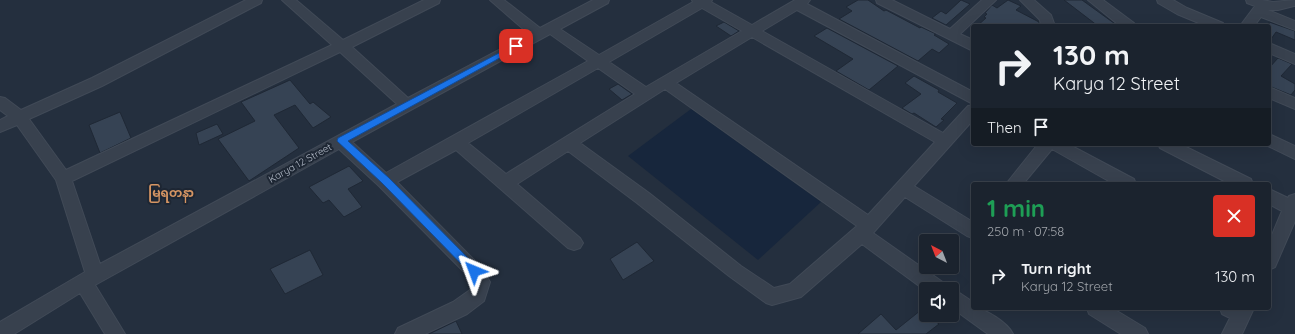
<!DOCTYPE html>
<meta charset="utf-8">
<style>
:root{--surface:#1b232e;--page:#282f3a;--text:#f1f3f6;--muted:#a0a4aa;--line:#39404a}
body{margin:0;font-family:Quicksand,"Noto Sans Myanmar",sans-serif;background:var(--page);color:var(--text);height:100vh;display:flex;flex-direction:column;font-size:15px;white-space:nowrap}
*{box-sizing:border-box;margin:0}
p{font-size:13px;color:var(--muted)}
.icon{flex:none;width:22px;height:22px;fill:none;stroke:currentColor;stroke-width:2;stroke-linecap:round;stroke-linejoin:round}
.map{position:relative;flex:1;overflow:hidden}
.panel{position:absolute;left:971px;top:182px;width:300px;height:128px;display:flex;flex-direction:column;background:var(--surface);border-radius:4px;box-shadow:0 4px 16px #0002,0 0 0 1px var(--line)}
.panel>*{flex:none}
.banner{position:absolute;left:971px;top:24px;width:300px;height:122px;border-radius:4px;box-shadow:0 4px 16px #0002,0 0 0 1px var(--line);background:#1b232e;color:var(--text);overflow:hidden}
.needle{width:26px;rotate:318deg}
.buttons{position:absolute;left:919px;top:234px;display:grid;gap:8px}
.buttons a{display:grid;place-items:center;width:40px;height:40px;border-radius:4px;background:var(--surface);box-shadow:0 4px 16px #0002,0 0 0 1px var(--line);font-size:20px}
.pin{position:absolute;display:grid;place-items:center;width:34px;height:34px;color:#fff;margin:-17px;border-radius:8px;box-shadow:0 2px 6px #0006}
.me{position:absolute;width:44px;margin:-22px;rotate:316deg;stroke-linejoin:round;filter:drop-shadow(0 0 3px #0008)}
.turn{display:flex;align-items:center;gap:14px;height:84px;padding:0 16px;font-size:18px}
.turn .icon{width:52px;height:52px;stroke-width:2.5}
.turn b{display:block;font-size:28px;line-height:34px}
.then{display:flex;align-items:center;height:38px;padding:0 16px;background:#0003;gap:8px;font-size:15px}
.round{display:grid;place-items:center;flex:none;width:42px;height:42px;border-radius:4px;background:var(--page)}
.summary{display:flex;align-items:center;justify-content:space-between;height:68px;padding:0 16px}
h1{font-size:24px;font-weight:800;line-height:30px;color:#1e9e55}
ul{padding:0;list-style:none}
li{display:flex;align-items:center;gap:12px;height:52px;padding:0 16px}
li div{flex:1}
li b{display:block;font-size:15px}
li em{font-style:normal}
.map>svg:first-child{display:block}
.water{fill:#17263c}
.building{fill:#364354;stroke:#1f2835}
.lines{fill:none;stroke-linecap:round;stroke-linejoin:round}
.minor-casing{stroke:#414a57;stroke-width:2}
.minor{fill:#38414e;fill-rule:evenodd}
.route{fill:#1a73e8;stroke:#114b97}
.labels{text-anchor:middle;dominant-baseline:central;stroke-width:4;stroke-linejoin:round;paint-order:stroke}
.street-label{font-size:10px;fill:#b4bcc9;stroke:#1d2633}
.quarter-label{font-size:12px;font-weight:bold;fill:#d59563;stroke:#1d2633}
</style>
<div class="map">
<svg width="1295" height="334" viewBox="0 0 1295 334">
<rect width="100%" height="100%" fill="#242f3e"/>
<path class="water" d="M691,109L821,202L758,260L628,156Z"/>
<path class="building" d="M858,0H868L884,11L886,10L920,28L921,27L936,34L934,35L949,44L939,53L932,49L918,61L839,19L852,11L846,7Z
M961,0L970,4L946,25L932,18L941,11L946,14Z
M1008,0L1021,6L1016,10L1039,22V26H977L986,18L984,17L987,14L985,13L992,5L997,8Z
M1064,0H1082L1118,26H1098Z
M724,22L739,31L731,36L716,26Z
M1269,22L1295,31V40L1276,32L1269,42Z
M827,28L898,66L869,90L836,71L853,59L814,36Z
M1278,58L1292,64L1281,76L1295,84V90L1291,95L1269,86V68Z
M914,76L939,90L938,92L957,103L941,119L944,120L936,127L914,113L912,114L902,108L921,94L905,83Z
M290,80L310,104L313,102L331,117L313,128L295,105L274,115L299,148L249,181L218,139L255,121L241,102Z
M618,84L632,94L622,100L609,89Z
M120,112L131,138L100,153L89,125Z
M217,124L223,134L199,145L196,133Z
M349,166L363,181L348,189L362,207L344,217L329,200L323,203L309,187Z
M637,242L654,261L623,280L610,259Z
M310,250L323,275L285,294L270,269Z
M921,310L939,324L926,334H858L881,314L896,330Z
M456,321L462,334H429Z"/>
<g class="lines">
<defs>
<path id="minor" d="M246,0H262L261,3L102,86L29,119L66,170L332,45L282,0H296L343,40L424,0H440L439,3L352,47L408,98L529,34L490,0H504L540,28L593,0H609L608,3L560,29L599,55L693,2L692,0H712L711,2L752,25L795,0H810L807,4L973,92V104L797,10L762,31L943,133L968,106L973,105V120L914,186L973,222V238L967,236L905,197L873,233L944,283L947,289H926V291L862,244L801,297L772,305L766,303L729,276L637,203L568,151L517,184L580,238L583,243L580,248L574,250L568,248L456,150L397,182L480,266L490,282L484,301L467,314L425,334H395L398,328L453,302L470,290L472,283L468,276L379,186L339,149L95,285L125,334H105L80,293L14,334H0V322L85,272L56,180L17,125L0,132V120L8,116L0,110V97L5,98L21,110L92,78ZM702,8L742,31L646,87L609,62ZM550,34L588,61L386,173L352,142ZM752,37L935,142L868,215L676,83ZM340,52L397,104L100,264L72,181ZM598,68L635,94L506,174L468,143ZM665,89L857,226L790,284L774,288L741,266L649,193L580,143Z
M876,0H892L950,29L982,0H996L960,34L973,40V51L877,3Z
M1020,0H1034L1051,15L1055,26H1041L1040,20Z
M1088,0H1103L1134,23L1136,26H1120Z
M1157,0H1173L1187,8L1223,23L1225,26H1206L1177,14L1158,3Z
M1246,0H1262L1273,2L1295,0V6H1294L1278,10H1268L1295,21V30L1261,17L1254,26H1240L1255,6L1247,3Z
M1269,43L1295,54V64L1269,53Z
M1269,87L1295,98V109L1269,98Z
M1269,134L1295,146V159L1264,144H1269Z
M1038,144H1068L1134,179L1136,184H1114L1052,149L1023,184H1006Z
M1158,144H1180L1251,179L1253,184H1230L1160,148Z
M1269,189L1288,198L1289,196L1295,194V221L1275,267L1269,270V242L1282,211L1269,204Z
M952,290L958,292L973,302V308C985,308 1008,323 1013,334H988L952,308Z
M1087,308H1112L1145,328L1148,334H1121L1089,314Z
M1220,308H1254L1242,334H1222L1230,318L1222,314Z"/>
</defs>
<use href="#minor" class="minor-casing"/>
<use href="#minor" class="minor"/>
</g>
<path class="route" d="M516,44L518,45V48L348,141L389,178L478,268L479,271L478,274L474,275L471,274L382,183L337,141L338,138Z"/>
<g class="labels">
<g class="street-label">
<text transform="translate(300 163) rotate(-29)">Karya 12 Street</text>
</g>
<g class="quarter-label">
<text x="171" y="192">မြရတနာ</text>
</g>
</g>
</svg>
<div class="buttons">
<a><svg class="needle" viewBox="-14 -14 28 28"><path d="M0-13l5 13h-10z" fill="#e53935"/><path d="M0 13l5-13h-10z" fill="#a0a4aa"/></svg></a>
<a><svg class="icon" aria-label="sound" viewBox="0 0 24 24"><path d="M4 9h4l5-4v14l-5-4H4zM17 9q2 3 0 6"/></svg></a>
</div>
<div class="pin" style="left:516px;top:46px;background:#d93025"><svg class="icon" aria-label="arrive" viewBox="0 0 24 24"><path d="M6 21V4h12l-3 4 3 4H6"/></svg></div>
<svg class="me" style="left:474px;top:271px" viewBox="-20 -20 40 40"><path d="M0-17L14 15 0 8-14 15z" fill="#1a73e8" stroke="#fff" stroke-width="4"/></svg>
<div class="banner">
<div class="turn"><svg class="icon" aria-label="right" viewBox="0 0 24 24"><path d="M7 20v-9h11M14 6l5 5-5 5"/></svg><div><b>130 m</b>Karya 12 Street</div></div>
<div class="then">Then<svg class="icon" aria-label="arrive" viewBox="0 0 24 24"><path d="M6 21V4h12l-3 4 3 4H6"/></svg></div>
</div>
<section class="panel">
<div class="summary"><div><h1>1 min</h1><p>250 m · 07:58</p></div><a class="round" style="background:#d93025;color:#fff"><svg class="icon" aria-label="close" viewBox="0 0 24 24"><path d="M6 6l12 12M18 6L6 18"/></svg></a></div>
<ul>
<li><svg class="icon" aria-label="right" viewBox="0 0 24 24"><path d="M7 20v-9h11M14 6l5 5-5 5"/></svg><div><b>Turn right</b><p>Karya 12 Street</p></div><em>130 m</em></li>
</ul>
</section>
</div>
